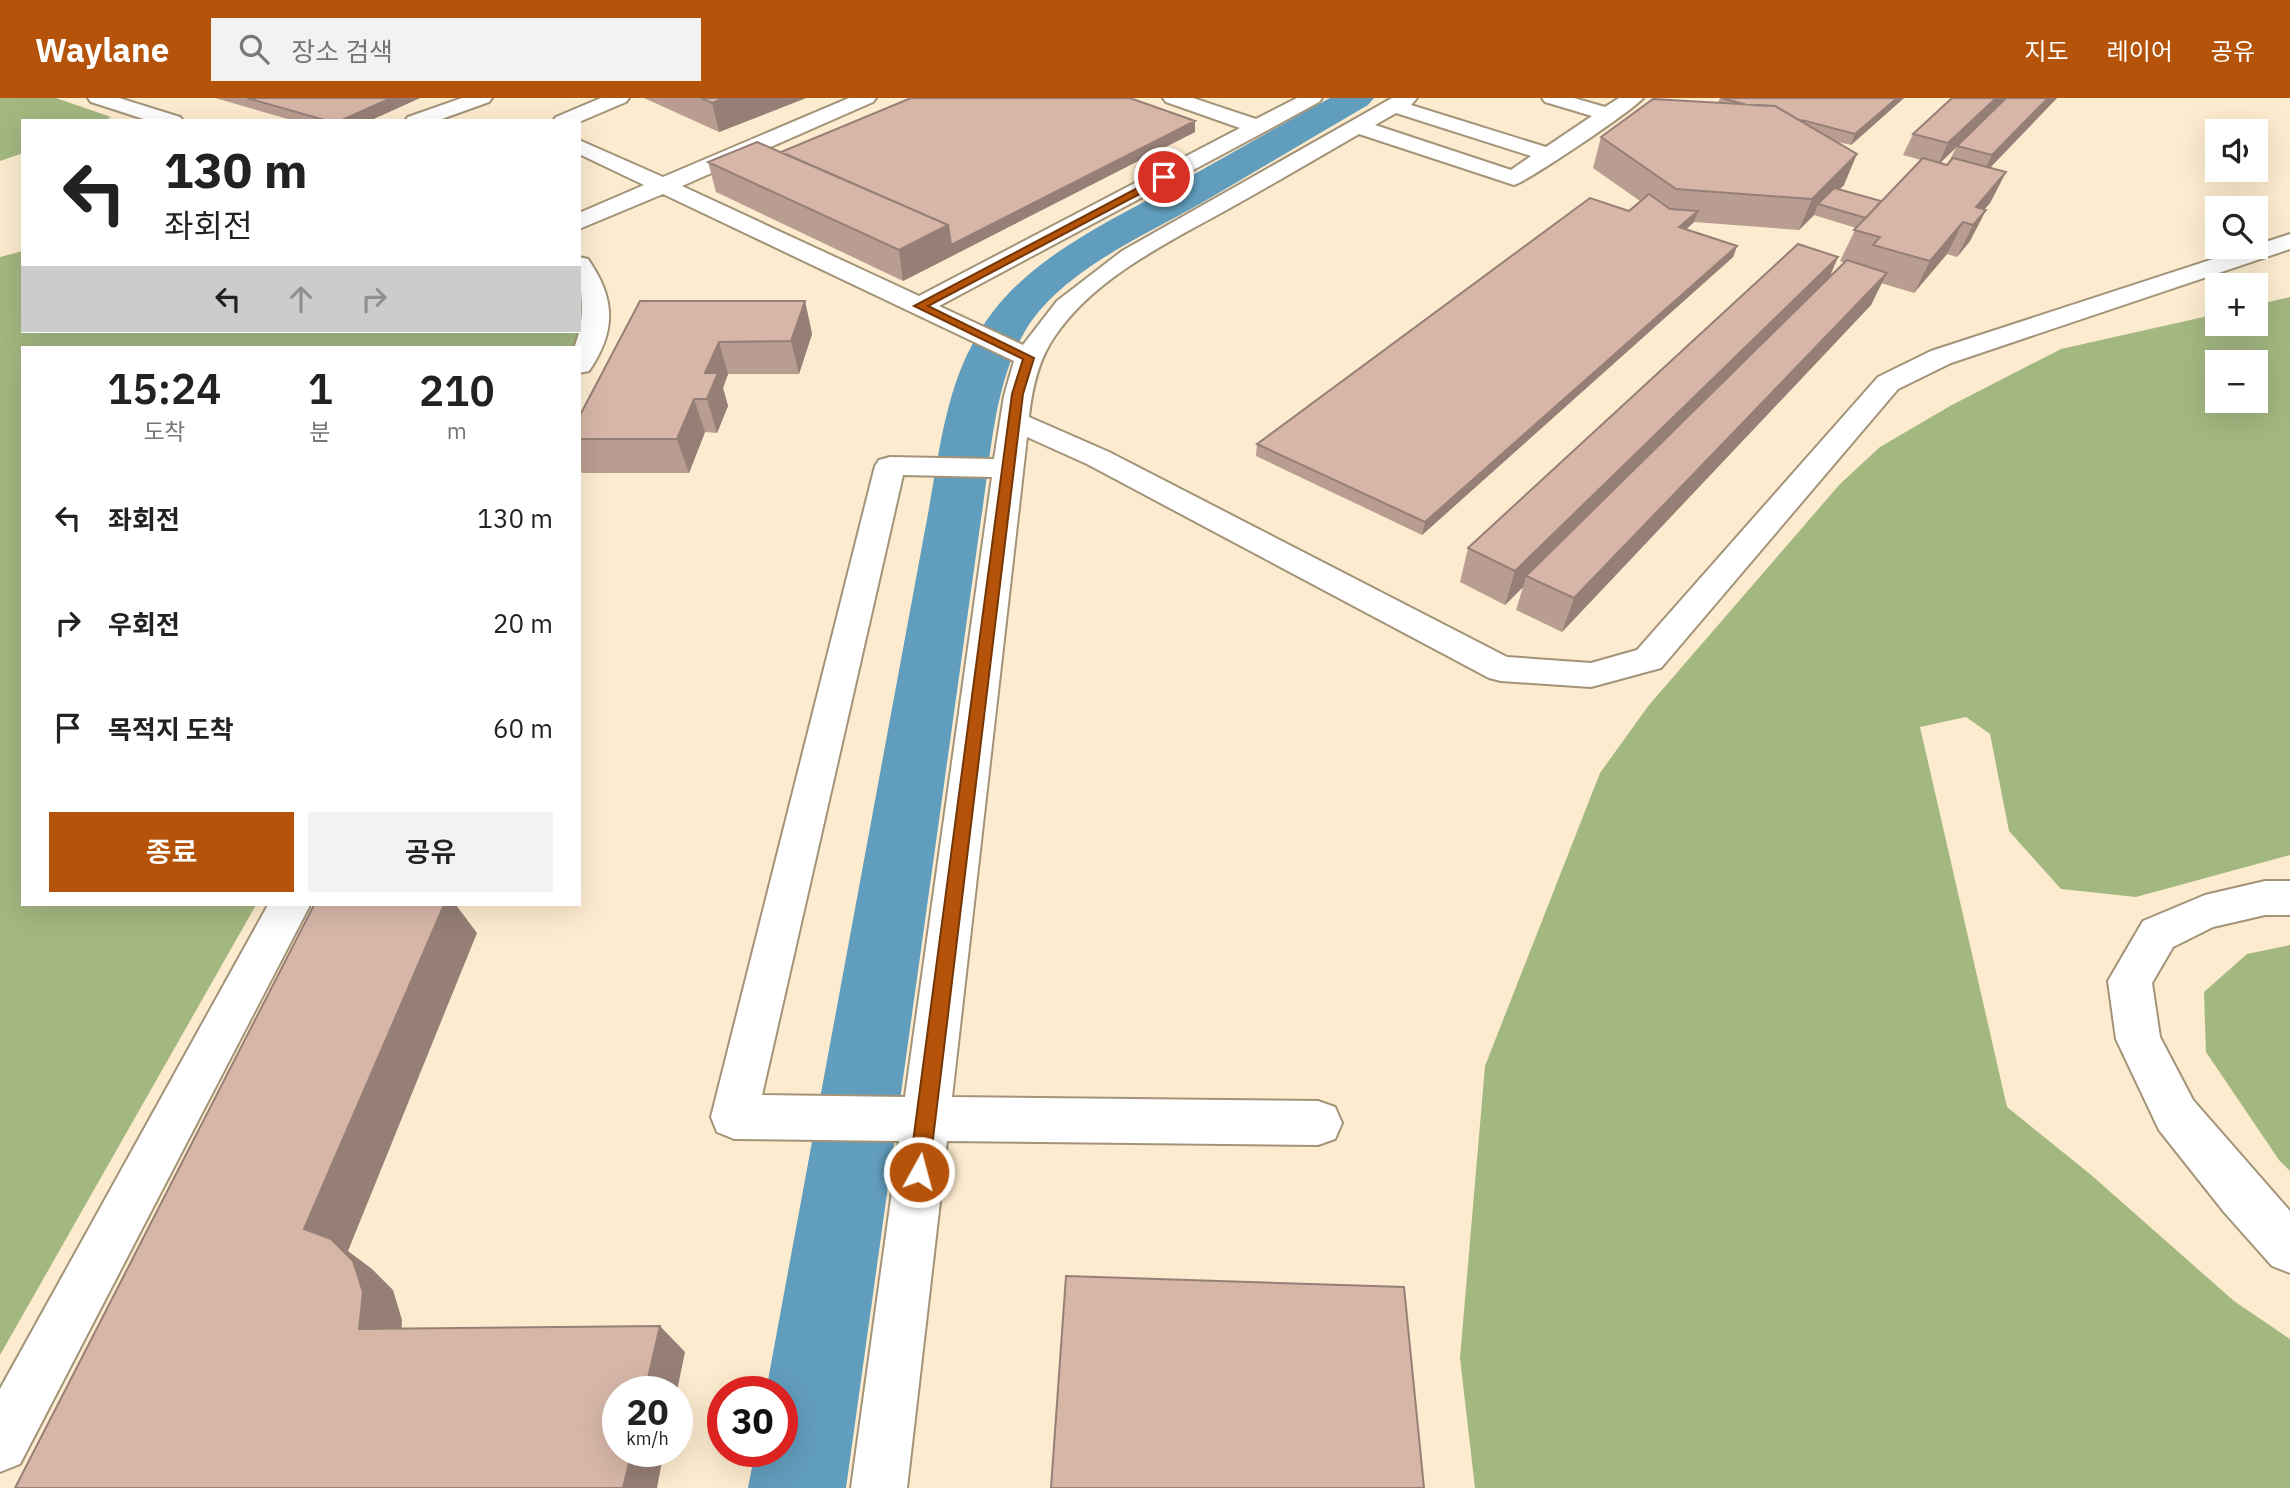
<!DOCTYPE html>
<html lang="ko">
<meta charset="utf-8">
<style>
:root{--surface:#fff;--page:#f2f2f2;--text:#222;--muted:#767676;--accent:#b45309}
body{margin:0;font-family:"IBM Plex Sans","Noto Sans KR",sans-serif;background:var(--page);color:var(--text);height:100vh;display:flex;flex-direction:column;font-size:26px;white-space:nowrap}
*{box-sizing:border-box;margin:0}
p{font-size:23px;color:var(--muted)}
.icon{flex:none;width:38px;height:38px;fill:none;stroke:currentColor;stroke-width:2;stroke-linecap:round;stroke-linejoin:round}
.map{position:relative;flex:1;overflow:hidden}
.panel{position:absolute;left:21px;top:248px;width:560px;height:560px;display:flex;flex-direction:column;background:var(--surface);border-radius:0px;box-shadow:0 7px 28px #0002}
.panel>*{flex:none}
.guide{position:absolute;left:21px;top:21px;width:560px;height:214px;border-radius:0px;box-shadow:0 7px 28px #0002;background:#fff;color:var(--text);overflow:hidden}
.tools{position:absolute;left:2205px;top:21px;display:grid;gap:14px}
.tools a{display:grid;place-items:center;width:63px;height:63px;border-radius:0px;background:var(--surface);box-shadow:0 7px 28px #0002;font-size:35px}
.speed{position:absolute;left:602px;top:1278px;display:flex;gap:14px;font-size:35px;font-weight:700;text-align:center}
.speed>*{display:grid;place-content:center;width:91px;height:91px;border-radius:50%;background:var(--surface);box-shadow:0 7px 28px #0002;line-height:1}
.speed small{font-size:18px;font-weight:400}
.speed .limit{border:10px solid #d22;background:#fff;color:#111}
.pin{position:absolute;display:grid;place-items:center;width:60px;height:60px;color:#fff;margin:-30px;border:4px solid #fff;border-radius:50%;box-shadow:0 2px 7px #0007}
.me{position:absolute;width:77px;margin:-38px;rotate:7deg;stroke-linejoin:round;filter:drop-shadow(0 0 5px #0008)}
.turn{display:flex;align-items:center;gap:24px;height:147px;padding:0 28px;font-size:32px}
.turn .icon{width:91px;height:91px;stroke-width:2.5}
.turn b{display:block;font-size:49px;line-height:60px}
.lanes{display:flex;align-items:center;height:66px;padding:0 28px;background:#0003;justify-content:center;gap:35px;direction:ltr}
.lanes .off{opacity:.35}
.eta{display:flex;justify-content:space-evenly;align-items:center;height:119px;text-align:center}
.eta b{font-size:42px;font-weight:600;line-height:49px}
.button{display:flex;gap:14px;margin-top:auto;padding:14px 28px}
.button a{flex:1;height:80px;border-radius:0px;background:var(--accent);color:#fff;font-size:28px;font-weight:600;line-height:80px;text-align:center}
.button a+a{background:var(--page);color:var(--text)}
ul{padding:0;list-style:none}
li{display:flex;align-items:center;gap:21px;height:105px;padding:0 28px}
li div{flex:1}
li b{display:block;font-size:26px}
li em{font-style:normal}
header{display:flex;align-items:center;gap:42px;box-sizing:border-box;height:98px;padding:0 35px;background:var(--accent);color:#fff}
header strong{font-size:33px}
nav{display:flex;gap:38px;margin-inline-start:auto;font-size:24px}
.search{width:490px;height:63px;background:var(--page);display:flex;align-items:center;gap:18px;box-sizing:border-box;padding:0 24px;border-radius:0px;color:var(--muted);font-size:26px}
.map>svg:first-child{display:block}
.forest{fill:#a3b780;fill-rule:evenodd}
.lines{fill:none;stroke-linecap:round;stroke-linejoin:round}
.canal{fill:#619dbd;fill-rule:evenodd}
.minor-casing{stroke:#a39378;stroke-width:4}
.minor{fill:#fff;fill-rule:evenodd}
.wall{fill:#b99d90;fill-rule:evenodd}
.shaded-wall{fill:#967f76}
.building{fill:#d7b6a8;stroke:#967f76;stroke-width:2}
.route{fill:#b45309;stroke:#753606;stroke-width:2}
</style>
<header>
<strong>Waylane</strong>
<div class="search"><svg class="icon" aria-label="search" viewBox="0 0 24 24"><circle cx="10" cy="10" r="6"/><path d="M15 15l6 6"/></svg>장소 검색</div>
<nav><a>지도</a><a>레이어</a><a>공유</a></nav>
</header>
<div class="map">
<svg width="2290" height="1390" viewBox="0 0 2290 1390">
<rect width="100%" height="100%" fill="#fcebce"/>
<path class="forest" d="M0,0H56L111,19L105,23H23V55L0,63Z
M23,153V233H579V220L580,239L573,250H23V807H256L0,1257V159Z
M2290,199V757L2136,799L2061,791L2009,733L1990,636L1966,619L1920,629L2007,1009L2090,1076L2234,1203L2290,1241V1390H1475L1460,1260L1485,968L1600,675L1649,607L1840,386L1880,349L1950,308L2061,251L2217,216V226H2256V207ZM2217,264H2256V303H2217Z
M2290,847V1073L2279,1062L2206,954L2204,894L2247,856Z"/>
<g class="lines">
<path class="canal" d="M1330,0H1374L1368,7C1311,40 1255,74 1198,107C1141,139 1057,176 1024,235C993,289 991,360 981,421L846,1390H748L755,1353H782V1293H766L927,421C938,364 944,299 972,247C1013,166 1098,130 1173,88C1225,59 1277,29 1330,0Z"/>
<defs>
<path id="minor" d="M88,0H119L180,19L183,23H150L91,4Z
M462,0H492L489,4L436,23H405L408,19Z
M601,0H629L626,4L579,24L553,23L556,19Z
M849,0H876L873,4L682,88L919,198L1240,30L1166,4L1163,0H1193L1256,21L1297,0H1322L1319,4L1266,33L939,208L1023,247L1057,203L1122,153L1392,0H1417L1411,7L1546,49L1592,18L1545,4L1542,0H1574L1605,9L1619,0H1643C1635,11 1528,83 1514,87L1359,36C1316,61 1273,86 1230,110C1169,144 1095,179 1055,238C1038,262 1032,291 1029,319L1109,354L1507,559L1591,565L1637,552L1878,279L1931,253L2290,136V151L1951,265L1898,291L1661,570L1591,589L1501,583L1489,580L1087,366L1027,339L952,999L1318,1003L1335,1009L1342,1025L1335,1041L1318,1047L947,1043L907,1390H851L899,1043L734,1041L717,1034L711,1019L875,368L879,362L890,359L994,361L1004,298L1014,263L663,96L579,131V115L644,87L579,56V42L663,79ZM1396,15L1531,58L1511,72L1375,27ZM903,377L992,379L905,999L762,997Z
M579,159L588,161C615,200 617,232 589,273L579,275V250H574C588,216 579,193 579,159Z
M2265,783H2290V817H2265L2213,829L2173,849L2152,885L2160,939L2193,1002L2290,1113V1175L2272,1168L2224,1114L2159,1032L2116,941L2108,883L2143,823L2205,797Z
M268,807H310L20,1366L0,1374V1291Z"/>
</defs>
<use href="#minor" class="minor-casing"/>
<use href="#minor" class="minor"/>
</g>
<path class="wall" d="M215,0H420L369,23H295Z
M644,0H806L719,34Z
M1720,0H1904L1851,47L1834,43L1844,87L1840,91L1881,103L1921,62L1903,57L1913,36L2057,0L1990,70L2006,74L1990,105L1984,111L1986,112L1970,143L1957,159L1947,156L1914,195L1881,185L1871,207L1562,534L1516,512L1523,489L1505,507L1460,484L1468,450L1838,159L1829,181L1845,165L1840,163L1856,130L1814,117L1799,132L1694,124L1686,131L1737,148L1733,159L1422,437L1256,358L1257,346L1629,113L1640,103L1593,70L1601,39L1718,5ZM1956,50L1947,67L1940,65Z
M1195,23V34L903,183L716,94L708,64L781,54Z
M640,203H805L812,236L799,276H728L723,290L728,308L717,335L705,334L689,375H582L579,368V319Z"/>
<path class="shaded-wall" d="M391,0H420L369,23H340Z
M724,0H806L719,34L712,5Z
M1897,0H1904L1851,47L1855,36Z
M1996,0H2007L1938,67L1948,45Z
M2048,0H2057L1981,79L1992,57Z
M1195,23V34L903,183L899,152L948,127Z
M1857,56L1844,87L1824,107L1818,106L1814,117L1799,132L1812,101Z
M2006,74L1990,105L1971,127L1976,109Z
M1986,112L1970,143L1957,159L1973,127Z
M1698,113L1694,124L1676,141L1679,129Z
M1963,124L1947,156L1914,195L1930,163Z
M1737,148L1733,159L1422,437L1425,424Z
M1838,159L1824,191L1526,478L1523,489L1505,507L1515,473Z
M1887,175L1871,207L1562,534L1574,500Z
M805,203L812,236L799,276L791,243Z
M719,244L728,276L723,290L728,308L717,335L707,301L705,275Z
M694,301L705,334L689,375L677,341Z
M444,807H456L477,835L348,1153L372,1171L393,1192L402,1222L400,1257L359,1231L304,1131Z
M660,1228L685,1254L677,1293H645Z
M632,1353H664L657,1390H623Z"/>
<path class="building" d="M247,0H391L340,23H328Z
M701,0H724L712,5Z
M911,0H1130L1195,23L951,147L948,127L781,54Z
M1722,0H1897L1855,36L1802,22L1801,23L1775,8L1747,7Z
M1952,0H1996L1948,45L1913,36Z
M2006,0H2048L1992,57L1957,48Z
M1653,1L1775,8L1857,56L1812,101L1676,91L1601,39Z
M757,44L948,127L899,152L708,64Z
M1923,60L1947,67L1953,60L2006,74L1976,109L1986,112L1973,127L1963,124L1930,163L1873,147L1880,139L1854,132Z
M1834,90L1881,103L1866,120L1818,106Z
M1649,96L1670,111L1698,113L1679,129L1737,148L1425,424L1257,346L1590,100L1629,113Z
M1798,146L1838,159L1515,473L1468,450Z
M1847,162L1887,175L1574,500L1526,478Z
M640,203H805L791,243L719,244L705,275H718L707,301H694L677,341H579V319Z
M314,807H444L304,1131L331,1141L353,1163L363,1194L359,1231L660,1228L645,1293H618V1353H632L623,1390H15Z
M1066,1178L1404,1189L1424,1390H1051Z"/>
<path class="route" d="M1164,76L1169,79L1168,81L928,208L1034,260L1023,296L929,1074L926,1081L919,1084L912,1081L909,1074L1012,296L1023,261L914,208Z"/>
</svg>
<div class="tools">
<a><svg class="icon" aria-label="sound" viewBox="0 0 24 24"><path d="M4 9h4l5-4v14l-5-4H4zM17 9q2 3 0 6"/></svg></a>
<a><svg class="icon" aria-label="search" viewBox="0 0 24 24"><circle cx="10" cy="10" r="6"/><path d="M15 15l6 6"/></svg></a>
<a>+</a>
<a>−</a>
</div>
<div class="speed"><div>20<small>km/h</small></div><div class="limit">30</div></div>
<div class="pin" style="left:1164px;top:79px;background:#d93025"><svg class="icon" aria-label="arrive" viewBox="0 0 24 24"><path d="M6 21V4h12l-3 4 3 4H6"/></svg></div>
<svg class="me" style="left:919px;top:1074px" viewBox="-20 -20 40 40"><circle r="17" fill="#b45309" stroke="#fff" stroke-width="3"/><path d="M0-11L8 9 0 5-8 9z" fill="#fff"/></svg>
<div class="guide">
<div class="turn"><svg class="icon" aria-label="left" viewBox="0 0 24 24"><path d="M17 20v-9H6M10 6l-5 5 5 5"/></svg><div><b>130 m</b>좌회전</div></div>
<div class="lanes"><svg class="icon" aria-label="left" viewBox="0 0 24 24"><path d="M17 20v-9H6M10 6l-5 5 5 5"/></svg><svg class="icon off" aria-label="ahead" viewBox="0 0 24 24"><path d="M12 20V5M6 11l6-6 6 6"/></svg><svg class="icon off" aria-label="right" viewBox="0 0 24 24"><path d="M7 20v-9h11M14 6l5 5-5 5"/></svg></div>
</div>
<section class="panel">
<div class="eta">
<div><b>15:24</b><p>도착</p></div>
<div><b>1</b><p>분</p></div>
<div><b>210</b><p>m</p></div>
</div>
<ul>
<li><svg class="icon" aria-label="left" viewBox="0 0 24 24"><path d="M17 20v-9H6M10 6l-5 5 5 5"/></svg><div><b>좌회전</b></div><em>130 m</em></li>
<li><svg class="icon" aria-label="right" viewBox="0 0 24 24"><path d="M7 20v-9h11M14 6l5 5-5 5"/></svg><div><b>우회전</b></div><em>20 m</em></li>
<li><svg class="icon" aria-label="arrive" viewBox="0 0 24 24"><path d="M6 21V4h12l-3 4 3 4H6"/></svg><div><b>목적지 도착</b></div><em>60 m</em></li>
</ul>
<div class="button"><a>종료</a><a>공유</a></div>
</section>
</div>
